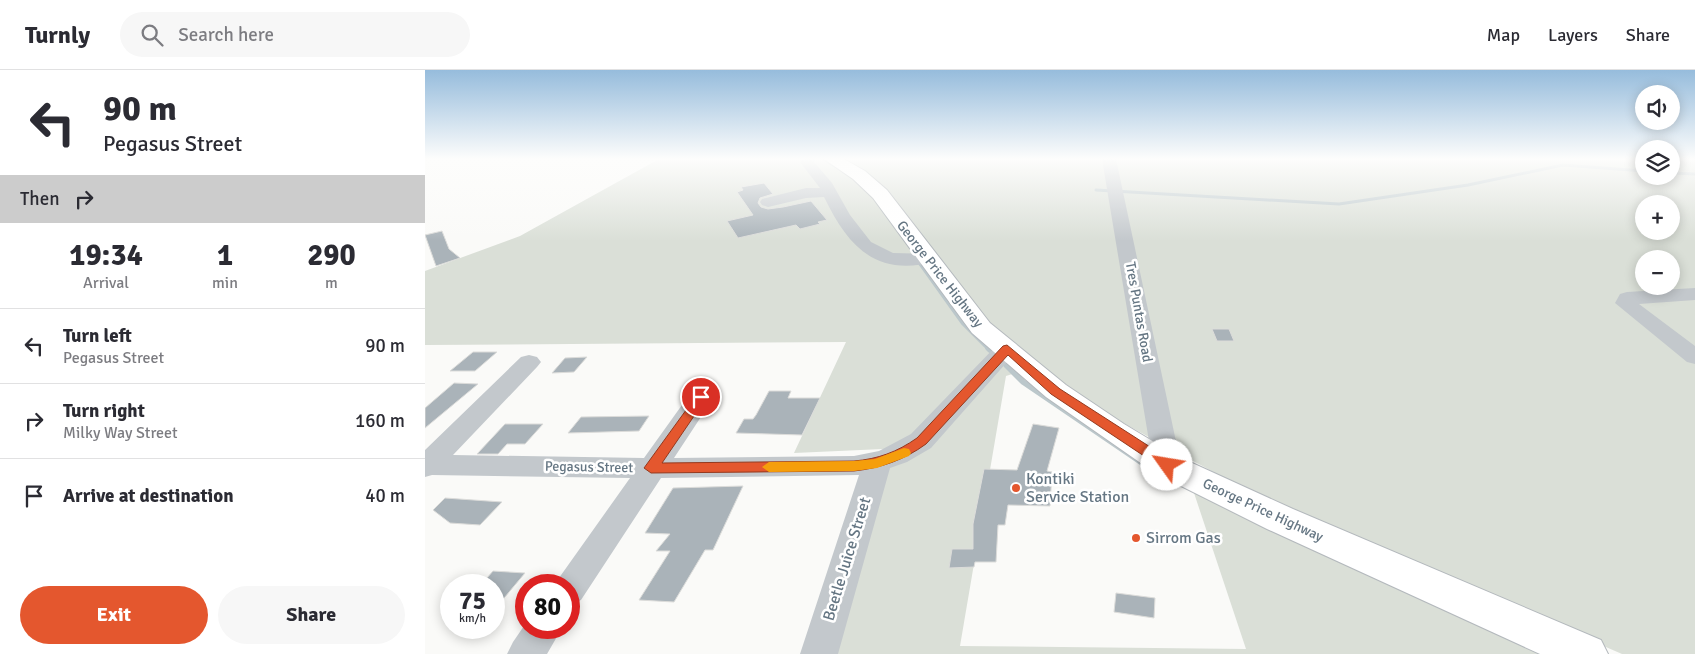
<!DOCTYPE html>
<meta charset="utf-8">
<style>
:root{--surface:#fff;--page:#f7f7f7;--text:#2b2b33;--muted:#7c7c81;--line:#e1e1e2;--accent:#e4572e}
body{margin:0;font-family:Signika,sans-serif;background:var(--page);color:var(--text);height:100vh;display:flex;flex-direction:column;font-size:19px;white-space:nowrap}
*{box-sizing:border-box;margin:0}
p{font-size:16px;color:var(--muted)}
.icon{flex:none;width:28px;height:28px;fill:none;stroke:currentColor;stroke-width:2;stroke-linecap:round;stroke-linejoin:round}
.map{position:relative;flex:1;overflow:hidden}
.sheet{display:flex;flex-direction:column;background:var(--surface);width:425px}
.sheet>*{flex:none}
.guide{background:#fff;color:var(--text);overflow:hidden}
.tools{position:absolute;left:1210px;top:15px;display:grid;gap:10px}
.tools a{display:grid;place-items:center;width:45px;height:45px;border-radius:50%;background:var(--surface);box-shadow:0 2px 12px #0003;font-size:25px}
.speed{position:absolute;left:15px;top:504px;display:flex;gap:10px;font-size:25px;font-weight:700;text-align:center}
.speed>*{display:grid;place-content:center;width:65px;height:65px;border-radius:50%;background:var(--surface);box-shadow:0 2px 12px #0003;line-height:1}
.speed small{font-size:12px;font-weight:400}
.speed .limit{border:8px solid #d22;background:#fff;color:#111}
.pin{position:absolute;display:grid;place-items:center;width:42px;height:42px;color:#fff;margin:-21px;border:2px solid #fff;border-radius:50%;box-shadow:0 1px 5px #0007}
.me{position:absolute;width:55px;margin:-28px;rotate:302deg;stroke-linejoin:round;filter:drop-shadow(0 0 4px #0008)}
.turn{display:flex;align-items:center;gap:18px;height:105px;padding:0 20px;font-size:22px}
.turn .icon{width:65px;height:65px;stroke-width:2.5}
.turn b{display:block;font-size:35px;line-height:42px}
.then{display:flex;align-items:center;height:48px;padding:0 20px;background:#0003;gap:10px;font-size:19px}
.eta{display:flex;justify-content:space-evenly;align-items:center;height:85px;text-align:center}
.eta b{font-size:30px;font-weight:700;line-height:35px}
.primary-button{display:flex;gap:10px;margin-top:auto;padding:10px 20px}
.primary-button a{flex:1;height:58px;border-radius:30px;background:var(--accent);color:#fff;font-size:20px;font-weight:700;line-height:58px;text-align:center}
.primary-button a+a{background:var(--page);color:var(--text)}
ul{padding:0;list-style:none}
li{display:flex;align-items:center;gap:15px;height:75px;padding:0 20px;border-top:1px solid var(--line)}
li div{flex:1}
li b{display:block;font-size:19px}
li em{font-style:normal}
header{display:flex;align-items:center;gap:30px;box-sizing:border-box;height:70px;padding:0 25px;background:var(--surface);border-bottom:1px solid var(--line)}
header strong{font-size:24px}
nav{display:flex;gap:28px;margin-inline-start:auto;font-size:18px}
.search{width:350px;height:45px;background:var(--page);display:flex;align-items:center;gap:12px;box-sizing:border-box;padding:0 18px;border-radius:28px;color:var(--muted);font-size:19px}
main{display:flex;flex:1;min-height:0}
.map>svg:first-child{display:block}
.green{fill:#dadfd7;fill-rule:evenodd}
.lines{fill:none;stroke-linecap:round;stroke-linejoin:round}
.stream-far2{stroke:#bbc7cb;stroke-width:3}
.stream-far1{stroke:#bbc7cb;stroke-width:4.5}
.stream{stroke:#bbc7cb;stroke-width:5.5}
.building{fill:#aab3b9;stroke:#dcdcda}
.highway-casing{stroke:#b4b9bd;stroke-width:2}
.minor{fill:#c3c8cc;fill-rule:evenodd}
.highway{fill:#fff;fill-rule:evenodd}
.route{fill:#e4572e;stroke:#94391e}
.slow{fill:#f59e0b}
.poi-dot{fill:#e4572e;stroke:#fff;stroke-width:2}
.labels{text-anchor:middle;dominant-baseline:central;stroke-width:5;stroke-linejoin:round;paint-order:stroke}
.street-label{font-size:14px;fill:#657683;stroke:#fff}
.near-poi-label{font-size:16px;fill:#657683;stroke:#fff;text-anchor:start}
.near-street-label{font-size:16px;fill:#657683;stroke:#fff}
</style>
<header>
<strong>Turnly</strong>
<div class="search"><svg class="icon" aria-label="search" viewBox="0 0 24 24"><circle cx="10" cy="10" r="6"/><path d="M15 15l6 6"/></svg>Search here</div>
<nav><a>Map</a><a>Layers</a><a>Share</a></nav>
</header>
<main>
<section class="sheet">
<div class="guide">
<div class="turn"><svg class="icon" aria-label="left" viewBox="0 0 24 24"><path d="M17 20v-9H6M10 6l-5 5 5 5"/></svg><div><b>90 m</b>Pegasus Street</div></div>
<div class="then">Then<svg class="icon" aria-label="right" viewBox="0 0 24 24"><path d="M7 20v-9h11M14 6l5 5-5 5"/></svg></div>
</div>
<div class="eta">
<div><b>19:34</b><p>Arrival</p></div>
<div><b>1</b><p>min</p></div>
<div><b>290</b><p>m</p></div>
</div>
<ul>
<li><svg class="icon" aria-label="left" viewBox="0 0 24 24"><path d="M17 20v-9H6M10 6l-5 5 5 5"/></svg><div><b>Turn left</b><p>Pegasus Street</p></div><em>90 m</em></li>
<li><svg class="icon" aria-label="right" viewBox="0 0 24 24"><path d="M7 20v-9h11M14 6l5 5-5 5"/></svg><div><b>Turn right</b><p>Milky Way Street</p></div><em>160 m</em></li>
<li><svg class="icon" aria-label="arrive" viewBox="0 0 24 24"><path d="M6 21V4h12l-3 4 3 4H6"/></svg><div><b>Arrive at destination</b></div><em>40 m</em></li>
</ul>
<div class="primary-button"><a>Exit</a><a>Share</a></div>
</section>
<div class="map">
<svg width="1270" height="584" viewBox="0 0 1270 584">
<rect width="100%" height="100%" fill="#fafaf8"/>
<path class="green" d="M234,89H1219V106H1246V89H1270V584H1197L871,443L794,405L687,347L626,304L567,254L556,258L597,301L581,306L535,576L821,579L765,411L1139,584H400L458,379L369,383L421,272L0,275V201L95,166ZM1219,134H1246V161H1219ZM1219,189H1246V216H1219Z"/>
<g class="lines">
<path class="stream-far2" d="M398,89L410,96
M1246,103L1270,104
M671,120L914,134L1043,115L1138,95L1219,101"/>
<path class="stream-far1" d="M493,190L538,253L564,279"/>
<path class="stream" d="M563,278L565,280
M581,295L598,312L717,393"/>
</g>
<path class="building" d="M339,113L348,124L335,128L333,133L336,137L343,139L358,137L386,131L402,150L393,152L395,154L375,159L371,155L313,168L302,151L328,145L312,122L318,120L316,117Z
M17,161L24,179L35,188L11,196L0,165Z
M787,259H804L809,271H792Z
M48,282H72L50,301H25Z
M162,287L149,302L127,303L140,288Z
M29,313L53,314L0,358V338Z
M344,321H366L363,328H395L377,365L311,363L319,349H328L331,345Z
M224,346L214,361L143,363L156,347Z
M80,354H118L100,374H82L73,384H52Z
M608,354L634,358L622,401L627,402L625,436L583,435L580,455H573L571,492H550L549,497L524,498L527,479H548V454L559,399L592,400Z
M318,416L288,480H280L249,532L214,530L245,481H231L245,464L220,463L248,418Z
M20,428L77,432L55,455L25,453L8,440Z
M68,501L100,503L69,540V515H56Z
M691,523L730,528L729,548L689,542Z"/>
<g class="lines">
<defs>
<path id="highway" d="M399,89H419L440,101L462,120L565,253L641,315L699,354L754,387L868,439L1176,570L1183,584H1115L842,459L730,403L621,327L547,263L448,128L428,109Z"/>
</defs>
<use href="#highway" class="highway-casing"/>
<path class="minor" d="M377,89H391L389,92L407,113L425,145L446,172L468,183L509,184L511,188L509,192C450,207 423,176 399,127L381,128L343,137L337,135L335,132L337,129L381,118H395L375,92Z
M677,89H691L756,395L752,402L742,405L732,402L728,395Z
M1270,218V230L1214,234L1270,276V294L1262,292L1190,233L1195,224L1202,222Z
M582,271L590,273L594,278L590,283L506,378L482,392L465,398L413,584H375L434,405L236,408L156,530L144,535V515H129L205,408L7,405L0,407V380L96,287L104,285L112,287L116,292L112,297L28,385L219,388L267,321L276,319L285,321L289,327L249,388L429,386L454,381L486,364L574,273Z
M101,553V558H137L122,584H82L88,572Z"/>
<use href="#highway" class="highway"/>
</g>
<linearGradient id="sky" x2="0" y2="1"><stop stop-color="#96bcdc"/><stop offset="0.52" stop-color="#fdfdfc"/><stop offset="1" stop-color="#fdfdfc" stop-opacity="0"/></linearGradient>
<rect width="1270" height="171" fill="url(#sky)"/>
<path class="route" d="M582,275L635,319L747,391L749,395L747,398H737L626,324L583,285L501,374C479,390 456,398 429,401L226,403L219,398L272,325L276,323L282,327L237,393L429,391C453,389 472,382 492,368L578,276Z"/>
<path class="slow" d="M479,378L484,379L486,383L484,386L452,398L429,401L344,402L337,397L344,392L429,391L450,389Z"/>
<g class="poi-dot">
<circle cx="591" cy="418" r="5"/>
<circle cx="711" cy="468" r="5"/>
</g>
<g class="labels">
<g class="street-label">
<text transform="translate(515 204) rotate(52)">George Price Highway</text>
<text transform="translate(714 242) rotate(80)">Tres Puntas Road</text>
<text transform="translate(164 397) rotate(1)">Pegasus Street</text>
<text transform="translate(838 440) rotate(25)">George Price Highway</text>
</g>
<g class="near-poi-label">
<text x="601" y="409">Kontiki<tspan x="601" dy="18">Service Station</tspan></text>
<text x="721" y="468">Sirrom Gas</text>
</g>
<g class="near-street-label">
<text transform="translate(422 489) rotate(-73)">Beetle Juice Street</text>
</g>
</g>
</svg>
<div class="tools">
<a><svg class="icon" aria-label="sound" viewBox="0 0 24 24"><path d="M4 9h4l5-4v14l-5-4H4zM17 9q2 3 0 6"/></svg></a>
<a><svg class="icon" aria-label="layers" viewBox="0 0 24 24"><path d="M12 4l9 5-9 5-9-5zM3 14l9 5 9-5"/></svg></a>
<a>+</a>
<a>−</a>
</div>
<div class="speed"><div>75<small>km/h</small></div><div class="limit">80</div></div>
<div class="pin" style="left:276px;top:327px;background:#d93025"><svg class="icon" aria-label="arrive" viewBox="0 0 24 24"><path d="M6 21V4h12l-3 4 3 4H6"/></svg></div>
<svg class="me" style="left:742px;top:395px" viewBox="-20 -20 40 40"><circle r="19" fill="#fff"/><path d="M0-13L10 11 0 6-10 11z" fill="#e4572e"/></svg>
</div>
</main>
